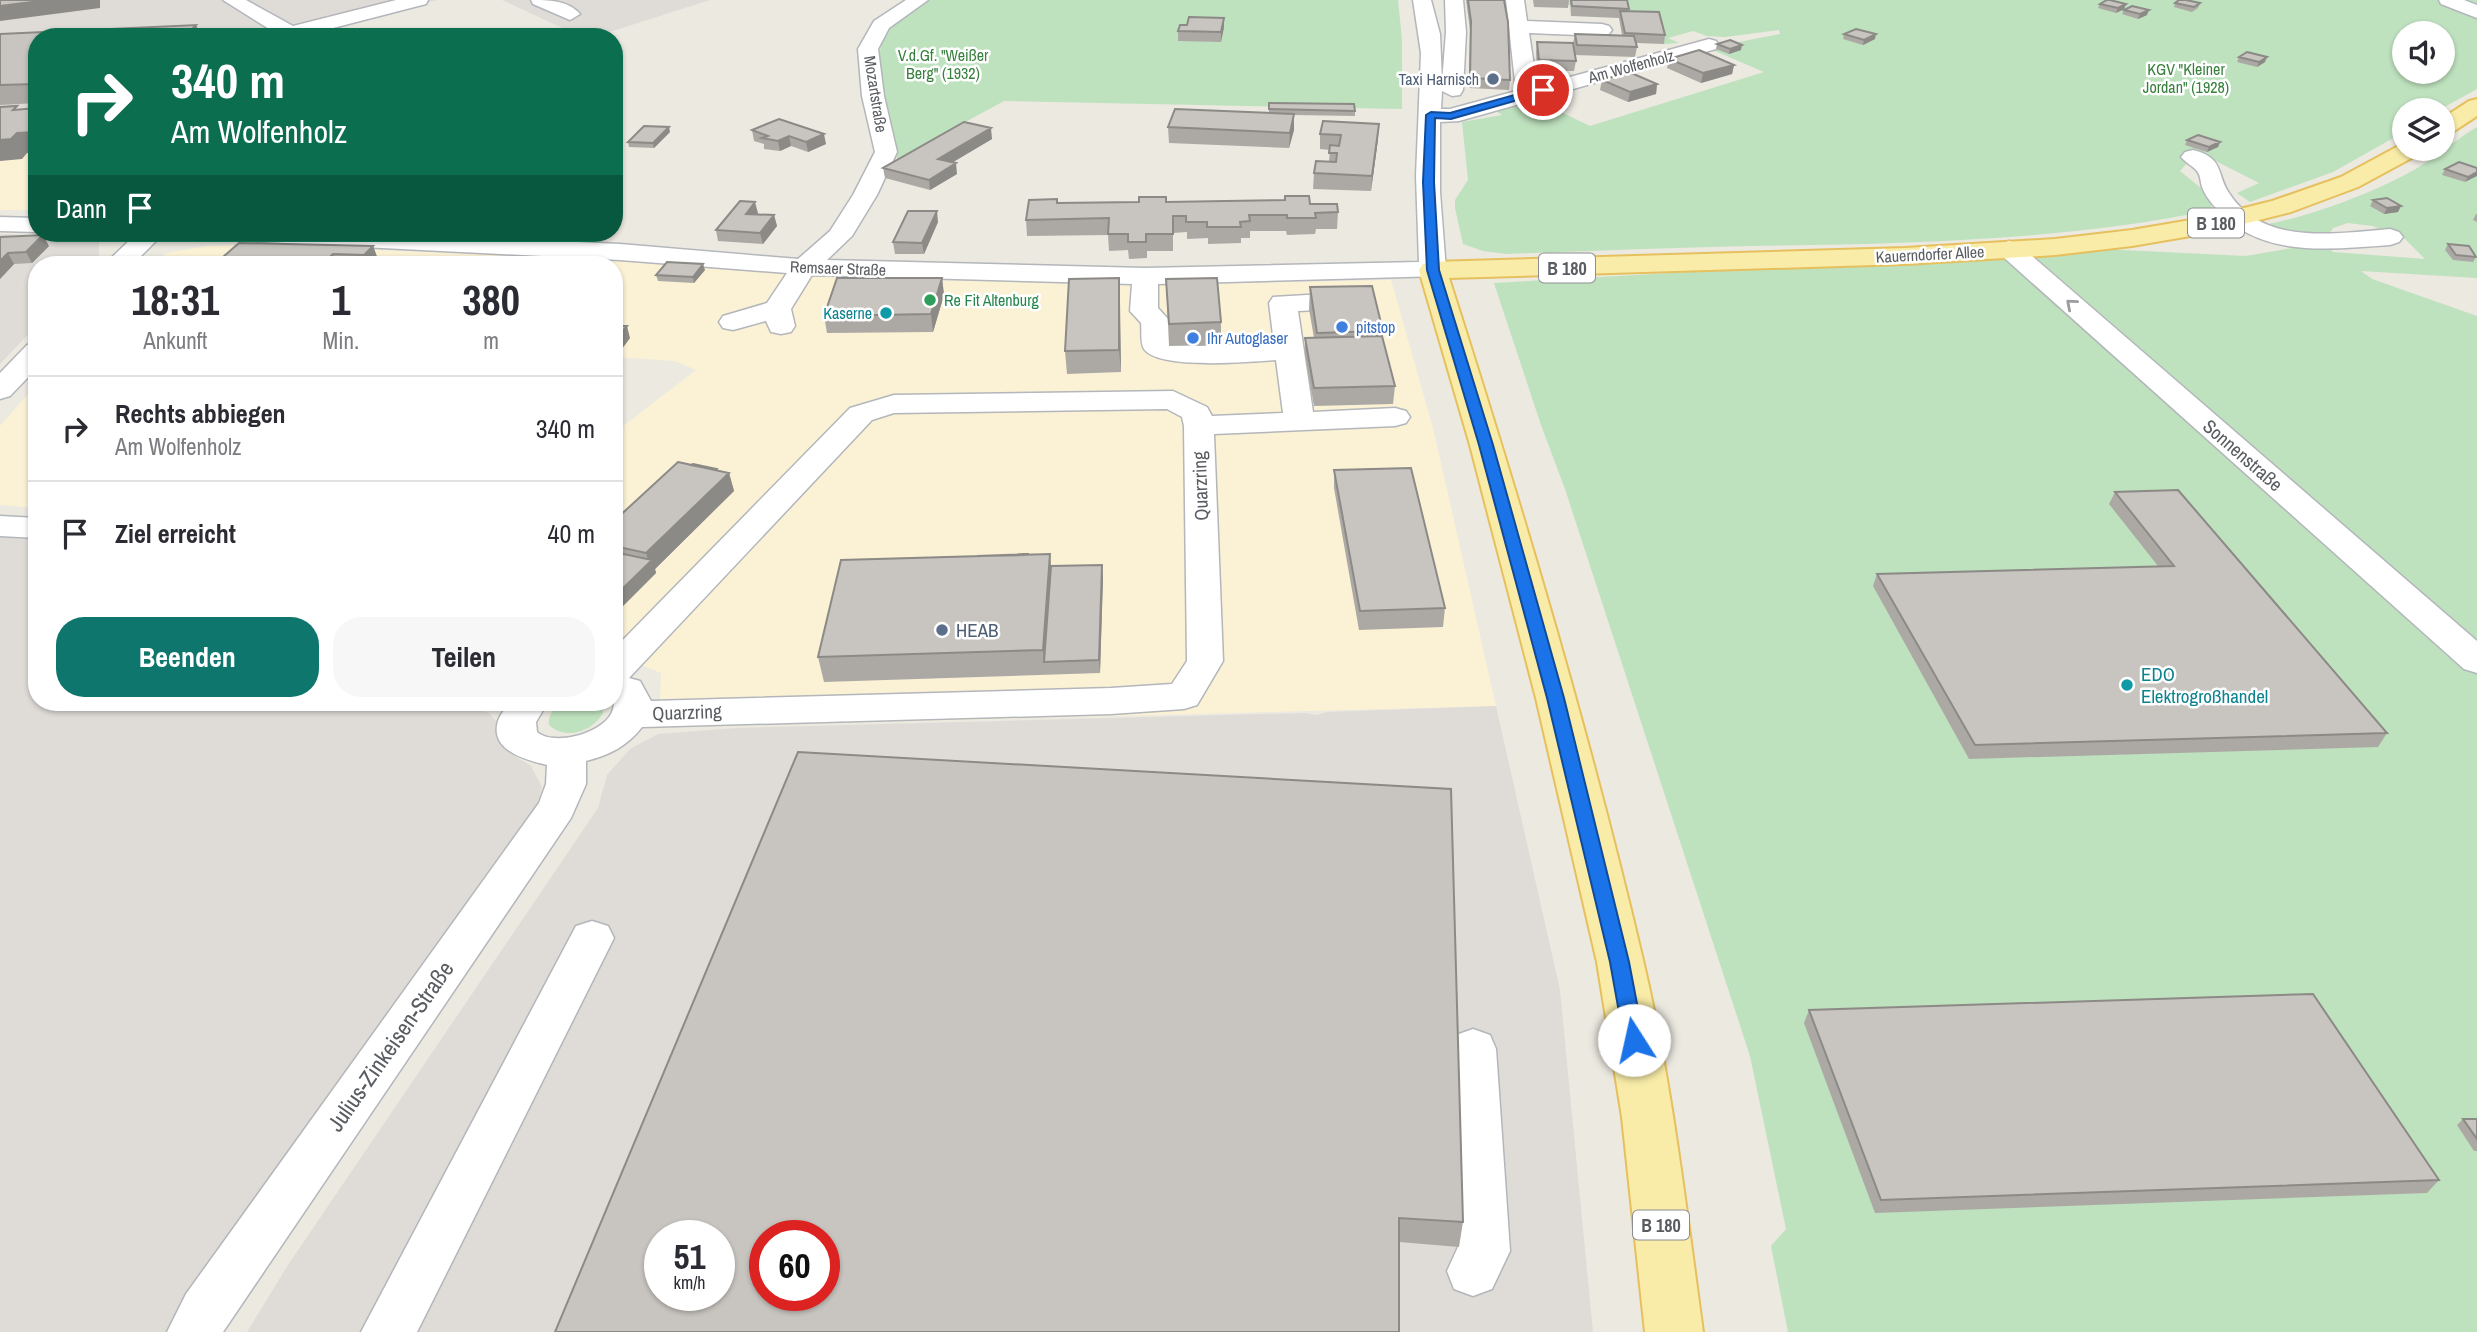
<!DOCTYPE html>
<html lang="de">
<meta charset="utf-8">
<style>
:root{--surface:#fff;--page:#f7f7f7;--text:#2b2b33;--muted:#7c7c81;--line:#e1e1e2;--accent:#0f766e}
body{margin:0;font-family:"Archivo Narrow",sans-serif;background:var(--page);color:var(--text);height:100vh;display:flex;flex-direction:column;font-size:26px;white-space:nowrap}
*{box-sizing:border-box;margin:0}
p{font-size:23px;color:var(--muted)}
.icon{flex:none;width:38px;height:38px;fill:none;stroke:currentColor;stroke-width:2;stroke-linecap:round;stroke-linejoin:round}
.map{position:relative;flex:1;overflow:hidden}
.drawer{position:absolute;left:28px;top:256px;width:595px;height:455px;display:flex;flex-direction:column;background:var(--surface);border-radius:28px;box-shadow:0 2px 5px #0004}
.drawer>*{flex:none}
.guide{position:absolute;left:28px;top:28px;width:595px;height:214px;border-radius:28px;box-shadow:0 2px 5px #0004;background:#0b6e4f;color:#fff;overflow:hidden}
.tools{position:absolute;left:2392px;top:21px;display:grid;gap:14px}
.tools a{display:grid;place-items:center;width:63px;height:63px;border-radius:50%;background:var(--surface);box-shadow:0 2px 5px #0004;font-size:35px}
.speed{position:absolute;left:644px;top:1220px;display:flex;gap:14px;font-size:35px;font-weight:700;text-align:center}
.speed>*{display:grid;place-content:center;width:91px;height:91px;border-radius:50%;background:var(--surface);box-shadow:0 2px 5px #0004;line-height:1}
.speed small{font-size:18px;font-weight:400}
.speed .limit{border:10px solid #d22;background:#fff;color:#111}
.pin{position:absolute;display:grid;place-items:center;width:60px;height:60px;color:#fff;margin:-30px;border:4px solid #fff;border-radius:50%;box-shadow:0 2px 7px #0007}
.me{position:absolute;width:77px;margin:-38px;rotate:350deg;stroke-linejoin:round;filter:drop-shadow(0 0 5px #0008)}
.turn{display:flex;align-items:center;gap:24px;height:147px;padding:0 28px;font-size:32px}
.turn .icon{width:91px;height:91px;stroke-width:2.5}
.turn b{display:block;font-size:49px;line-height:60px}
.then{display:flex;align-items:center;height:66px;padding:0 28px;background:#0003;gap:14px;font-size:26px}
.eta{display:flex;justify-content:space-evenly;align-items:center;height:119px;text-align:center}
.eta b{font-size:42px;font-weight:700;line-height:49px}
.button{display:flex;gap:14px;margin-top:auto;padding:14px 28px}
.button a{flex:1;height:80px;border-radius:28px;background:var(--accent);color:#fff;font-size:28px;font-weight:700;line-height:80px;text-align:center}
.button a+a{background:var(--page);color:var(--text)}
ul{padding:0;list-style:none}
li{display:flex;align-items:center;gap:21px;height:105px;padding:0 28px;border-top:2px solid var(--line)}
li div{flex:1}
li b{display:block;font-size:26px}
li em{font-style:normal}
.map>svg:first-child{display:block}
.commercial{fill:#fbf2d6}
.industrial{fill:#dfdcd8;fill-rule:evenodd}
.green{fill:#bee1be;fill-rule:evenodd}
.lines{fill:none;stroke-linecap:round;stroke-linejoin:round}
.minor-casing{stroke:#b3b6ba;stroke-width:3}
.major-casing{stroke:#e6c05e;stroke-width:4}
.minor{fill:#fff;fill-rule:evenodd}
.major{fill:#f9eca8;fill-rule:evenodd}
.wall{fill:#aca9a5}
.shaded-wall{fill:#8c8a86}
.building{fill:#c8c5c0;stroke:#8c8a86;stroke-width:2;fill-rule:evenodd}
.oneway{stroke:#9b9da0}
.route{fill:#1a73e8;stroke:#114b97;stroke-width:2}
.service-dot{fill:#5c6f8a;stroke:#fff;stroke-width:2.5}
.leisure-dot{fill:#2e9e5b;stroke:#fff;stroke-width:2.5}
.culture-dot{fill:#0f9aa8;stroke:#fff;stroke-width:2.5}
.shop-dot{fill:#3f7fe0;stroke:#fff;stroke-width:2.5}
.labels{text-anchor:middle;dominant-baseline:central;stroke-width:5;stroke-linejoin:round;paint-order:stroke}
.far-park-label{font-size:16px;fill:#397f3d;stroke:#fff}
.far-street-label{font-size:16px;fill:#595c60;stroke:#fff}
.far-service-label{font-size:16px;fill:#4e5e75;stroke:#fff;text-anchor:end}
.far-leisure-label{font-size:16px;fill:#27864d;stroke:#fff;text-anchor:start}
.far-culture-label{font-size:16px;fill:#0d838f;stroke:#fff;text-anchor:end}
.far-shop-label{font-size:16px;fill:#366cbe;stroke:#fff;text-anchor:start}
.shield{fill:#fff;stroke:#8b8d90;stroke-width:2}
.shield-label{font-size:18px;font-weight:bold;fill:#595c60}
.street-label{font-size:19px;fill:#595c60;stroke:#fff}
.service-label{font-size:19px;fill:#4e5e75;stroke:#fff;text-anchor:start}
.culture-label{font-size:19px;fill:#0d838f;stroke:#fff;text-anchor:start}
.near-street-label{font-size:23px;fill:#595c60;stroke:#fff}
</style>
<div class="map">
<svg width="2477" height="1332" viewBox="0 0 2477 1332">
<rect width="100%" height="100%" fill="#ebe9e0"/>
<path class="commercial" d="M37,111V210H0V113Z
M238,245L590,258L818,277L1143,285L1391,280L1433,428L1496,706L659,728L661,673L614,654V433L696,370L675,361L614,357V264H151L167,253L207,246Z
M37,384V508L0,505V426Z"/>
<path class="industrial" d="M0,0H437L308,37H37V111L0,113Z
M502,0H710L594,37H582Z
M0,234L42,235L99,241V257L93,264H37V325L0,364Z
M0,537L37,540V702H459L489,713L496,721L499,738L507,751L531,766L542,787L536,809L262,1192L178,1310L166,1332H0Z
M1496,706L1560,990L1593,1332H247L288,1265L598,808L607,775L630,749L658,734L736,728L1305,713L1316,715L1327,712ZM660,1236H719V1295H660ZM765,1236H824V1295H765Z"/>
<path class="green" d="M929,0H1398L1402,40V109L1004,101L897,159C893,125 867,65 886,35C896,20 914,9 929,0Z
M1567,0H2477V89L2439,110H2404V132L2333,172L2250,202L2237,193L2259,183L2204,155L2187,163L2180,171L2207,193L2213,210C2060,241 1905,244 1749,246C1668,248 1587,251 1506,254L1483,251L1463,244L1455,208V200L1468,180L1462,122L1502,115L1495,110L1534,99L1590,126L1764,72L1708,48L1780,34L1779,30L1725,37L1707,36L1693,31L1668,38L1679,43L1664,44L1657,21L1619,20L1625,8L1568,5ZM2404,33H2443V72H2404Z
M2477,127V278L2361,271L2372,279L2477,316V1332H1788L1771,1246L1786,1229L1750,1056L1565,489L1541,425L1494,283L2101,249L2246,256L2298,247H2329L2333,252L2425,259L2400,234L2372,226L2348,223L2333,228L2328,236L2274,234L2268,224C2312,216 2375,192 2414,170C2436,157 2455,140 2477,127Z
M565,702H599L602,705L603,713C593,731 566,741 549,725C548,713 555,707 565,702Z"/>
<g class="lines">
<defs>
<path id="minor" d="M223,0H246L293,26L396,0H428L426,4L306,35L307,37H282Z
M531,0C548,0 568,0 580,14L570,20L533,4Z
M906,0H928L889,28L878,49L884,96L897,152L877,195L852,236L827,260L1145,268L1419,262L1416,176L1421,53L1413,0H1431L1440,34L1442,82L1446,32L1445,0H1463L1466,32L1463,90L1460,95L1452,96L1442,91L1441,109H1450L1516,91L1506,0H1524L1527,21L1602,24L1609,26L1612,30L1609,34L1602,36L1529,33L1537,86L1709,39L1716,41L1719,45L1716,49L1459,121L1440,122V192L1446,270L1442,276L1158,284V308L1169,320L1170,342L1199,346L1274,343L1269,303L1273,297L1358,292L1368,294L1371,300L1368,306L1358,308L1298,311L1313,412L1395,408L1406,411L1410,417L1406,423L1395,426L1214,434L1223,661L1197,705L1184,709L1111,714L642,727C627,746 610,755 586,761V784L571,818L223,1332H167L186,1294L539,803L546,784L547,765C527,760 489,751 498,721C500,715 506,707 510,702H548L536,722L537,732C554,747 607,733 613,709C617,692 614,668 614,649L850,408L894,395L1173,391L1207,407L1212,416L1283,413L1276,360C1252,362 1158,370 1144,349C1140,343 1142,330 1141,323L1130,311L1132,284L812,275L791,309L795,326L791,332L781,334L771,332L766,321L733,330L723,328L719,322L723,316L767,303L787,273L620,260L244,241L235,238L231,233H390L620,244L798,259L830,231L853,195L875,152L862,96L858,49L874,21ZM1167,409L1182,417L1184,426L1187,661L1172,684L1111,688L651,701L640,681L629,678L872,420L894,413Z
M2439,0H2464L2477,5V18L2441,4Z
M2193,150C2225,158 2216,174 2229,193C2264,247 2336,233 2390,229L2399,232L2403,237L2399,242L2390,245C2330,249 2261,259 2217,209C2211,203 2205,195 2202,187C2200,181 2201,176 2197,171C2193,166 2186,163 2181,157L2185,152Z
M0,217L37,218V232L0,231Z
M137,233H164L133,264H105Z
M2009,241L2018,244L2477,641V673L2464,669L2000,254L1996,249L2000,244Z
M37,343V368L10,396L0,399V373L27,345Z
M0,516L37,518V538L0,536Z
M592,921L608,926L614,938L417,1332H361L576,926Z
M1473,1029L1490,1035L1496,1049L1510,1251L1492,1289L1473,1296L1454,1289L1447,1271L1458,1247L1450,1049L1456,1035Z"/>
<path id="major" d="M2477,99V116L2451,133L2443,135V118L2469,101Z
M2404,143V149H2423L2419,154L2358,187L2291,212L2208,233L2132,246L2055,255L1905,264L1449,278C1521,503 1589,730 1643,960C1672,1083 1686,1208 1703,1332H1645L1622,1117L1597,962L1536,698L1470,445L1419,270L1423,264L1433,262L1905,248L2055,239L2132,230L2208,217L2272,201L2341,177Z"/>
</defs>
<use href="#minor" class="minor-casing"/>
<use href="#major" class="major-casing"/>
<use href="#minor" class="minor"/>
<use href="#major" class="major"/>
</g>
<path class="wall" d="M1466,0H1504L1510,80L1509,90L1469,88L1470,30Z
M1533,0H1569L1568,8L1534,7Z
M1570,0H1627L1628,11L1665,35L1664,44L1636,43L1637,47L1635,57L1575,55L1573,44L1576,61L1574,71L1537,70L1536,52L1537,42L1573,43L1575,34L1622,35L1619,18L1571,16Z
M2175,3H2200L2198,8L2192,12L2174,7Z
M2100,4H2126L2124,9L2116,13L2098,8Z
M2124,10L2147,15L2138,19L2122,14Z
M1224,18V27L1221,42L1178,41V31Z
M196,25L201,37H37V103L0,105V34Z
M1844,34L1875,39L1863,45L1843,39Z
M1717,44L1741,50L1729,54L1716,49Z
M2239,57L2265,62L2257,67L2237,62Z
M1669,59L1734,65L1732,74L1701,83L1667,68Z
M1602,80L1657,84L1656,94L1628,102L1600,90Z
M1269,103L1355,111V116L1294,115V130L1289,148L1169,143L1168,127L1269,113Z
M779,119L826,144L808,152L791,146L780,151L764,149V144L754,141L752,130Z
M1323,121L1378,139L1371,191L1313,189L1314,173L1329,161L1330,150L1320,149V134Z
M670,132L654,148L629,147L628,142Z
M992,139L952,162L957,174L930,190L885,178L883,168Z
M2187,140L2220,142L2218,147L2207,152L2185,145Z
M2477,168L2465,182L2442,175L2445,169Z
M1285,196L1338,212L1337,229H1316L1315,234L1287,235L1286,231H1250V238H1241V243L1208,244V238L1187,239V232L1173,233V251H1147V258L1129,259L1128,250L1109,251L1108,235L1027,236L1026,220L1058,203L1284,200Z
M2373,200L2398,212L2384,214L2370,206Z
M758,213L757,214L774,215L777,226L763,244L718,241L716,230Z
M2476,214H2477V222L2473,220Z
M938,222L924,254H895L893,242Z
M0,237L49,246L32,263L14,264L0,279Z
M2448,244L2476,257L2473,262L2453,260L2445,250Z
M373,246L379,262L377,264H215Z
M705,270L694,283L658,281L656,275Z
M942,278L944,295L933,332L827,333L824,316Z
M1119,278L1121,372L1067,374L1065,351Z
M1166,279L1221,322V345L1169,346Z
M1310,287L1383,331L1382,336L1395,386L1393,404L1314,406L1305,355V338H1314L1309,309Z
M614,326L630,338L621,350H614Z
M717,469L718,470L729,473L734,491L655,569L656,573L614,615V521Z
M1334,470L1445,608L1443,627L1359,630L1334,488Z
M2115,492L2387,733L2378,747L1969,759L1873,586L1877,574L2158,566L2109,504Z
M1051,566L1103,577L1100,673L824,682L818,657Z
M798,752L1463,1222L1459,1247L1399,1242Z
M1809,1010L2439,1180L2427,1193L1875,1213L1804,1023Z
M2463,1119H2477V1151H2474L2457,1125Z"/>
<path class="shaded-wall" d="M48,0H100V8L0,21V6Z
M2126,4L2124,9L2116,13L2118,8Z
M2149,10L2147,15L2138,19L2140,14Z
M1224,18V27L1221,42V32Z
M196,25L201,37H184Z
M1876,34L1875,39L1863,45L1864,40Z
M1742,45L1741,50L1729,54L1730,49Z
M2267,57L2265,62L2257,67L2259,62Z
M1734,65L1732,74L1701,83L1703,73Z
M1657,84L1656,94L1628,102L1630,92Z
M1294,114V130L1289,148L1290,133Z
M1379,124L1378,139L1371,191L1372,176Z
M669,127L670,132L654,148L653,143Z
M991,128L992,139L940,170L938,159Z
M37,132V152L27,153L22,159L0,161V140L17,133Z
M824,134L826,144L808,152L806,142Z
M789,136L791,146L780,151L778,141Z
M2220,142L2218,147L2207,152L2209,147Z
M956,163L957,174L930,190L929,180Z
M2477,172V176L2465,182L2468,177Z
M755,202L758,213L748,225L746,214Z
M2401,206L2398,212L2384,214L2387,208Z
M937,211L938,222L924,254L922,243Z
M774,215L777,226L763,244L760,233Z
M43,235L49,246L32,263L26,252Z
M373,246L379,262L377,264H368L364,255Z
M8,253L14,264L0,279V261Z
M333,254L337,264H322Z
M703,264L705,270L694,283L693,277Z
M942,278L944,295L933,332L931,314Z
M1119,278L1120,300L1121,372L1119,350Z
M627,326L630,338L621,350L617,338Z
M729,473L734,491L655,569L656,573L614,615V597L649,563L646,553Z
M1050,554L1052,579L1044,662L1043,650Z
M1102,565L1103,577L1100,673L1099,660Z"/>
<path class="building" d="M0,0H48L0,6Z
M1468,0H1504L1508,22L1510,80L1470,78L1471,21Z
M1571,0H1627L1629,9L1572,6Z
M2107,0H2110L2126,4L2118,8L2100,4Z
M2179,0H2186L2200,3L2194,7L2175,3Z
M2132,6L2149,10L2140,14L2124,10Z
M1620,11L1659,12L1665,35L1625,33Z
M1189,17L1224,18L1221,32L1178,31L1180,25H1187Z
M196,25L184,37H37V84L0,85V34Z
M1856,29L1876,34L1864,40L1844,34Z
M1575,34L1634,36L1637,47L1577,45Z
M1730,40L1742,45L1730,49L1717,44Z
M1537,42L1573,43L1576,61L1539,60Z
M1699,50L1734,65L1703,73L1669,59Z
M2247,52L2267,57L2259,62L2239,57Z
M1629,72L1657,84L1630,92L1602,80Z
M1269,103L1354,104L1355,111L1269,109Z
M17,106L13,110L37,108V132L17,133L11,139L0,140V107Z
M1175,109L1294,114L1290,133L1168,127Z
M779,119L824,134L806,142L789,136L778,141L762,138L768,136L752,130Z
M1323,121L1379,124L1372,176L1314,173L1316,161L1336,162L1337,153H1329L1330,145L1339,146L1341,135L1320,134Z
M964,122L991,128L938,159L956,163L929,180L883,168Z
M644,126L669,127L653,143L628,142Z
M2198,135L2220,142L2209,147L2187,140Z
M2459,162L2477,168V172L2468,177L2445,169Z
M1285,196H1309L1310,204H1337L1338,212L1315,213L1316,218H1287V215H1249L1250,221L1240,222L1241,227H1207V222H1186V216H1173V234H1146V242H1128V234H1108L1109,218L1026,220L1029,200L1057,199V203L1139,202V197H1166V202L1285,200Z
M2387,198L2401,206L2387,208L2373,200Z
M740,201L755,202L746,214L774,215L760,233L716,230Z
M908,211H937L922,243L893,242Z
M43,235L26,252L8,253L0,261V237Z
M239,243L373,246L364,255L333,254L322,264H215Z
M2448,244L2469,246L2476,257L2456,255Z
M667,262L703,264L693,277L656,275Z
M837,278H942L931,314L824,316Z
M1119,278V350L1065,351L1069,279Z
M1217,278L1221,322L1169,324L1166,279Z
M1372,286L1383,331L1317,333L1310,287Z
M614,326H627L617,338H614Z
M1382,336L1395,386L1314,388L1305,338Z
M678,462L729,473L646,553L614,546V521Z
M693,464L717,469L716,470L691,465Z
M1411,468L1445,608L1360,611L1334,470Z
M2178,490L2387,733L1975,745L1877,574L2174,566L2115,492Z
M614,552L652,560L614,597Z
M1028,554V555L977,556Z
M1050,554L1043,650L818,657L841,560Z
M1102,565L1099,660L1044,662L1051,566Z
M798,752L1451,789L1463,1222L1399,1218V1332H555ZM660,1236H719V1295H660ZM765,1236H824V1295H765Z
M2313,994L2439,1180L1881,1200L1809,1010Z
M2463,1119H2477V1139Z"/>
<defs><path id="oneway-chevron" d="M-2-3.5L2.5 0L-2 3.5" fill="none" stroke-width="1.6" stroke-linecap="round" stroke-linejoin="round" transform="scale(1.75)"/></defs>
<use class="oneway" href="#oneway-chevron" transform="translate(2071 304) rotate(-139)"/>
<path class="route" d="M1543,87L1547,90L1546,92L1451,119L1435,118L1434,182L1439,270L1493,445L1564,698L1629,962L1644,1040L1641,1045L1634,1048L1627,1045L1624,1040L1610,962L1547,698L1479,445L1427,270L1423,182L1426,115L1431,112L1450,113Z"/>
<g class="service-dot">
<circle cx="1493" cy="79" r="7"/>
<circle cx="942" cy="630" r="7"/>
</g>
<circle class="leisure-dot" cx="930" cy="300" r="7"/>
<g class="culture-dot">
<circle cx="886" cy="313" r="7"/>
<circle cx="2127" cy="685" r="7"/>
</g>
<g class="shop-dot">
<circle cx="1342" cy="327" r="7"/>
<circle cx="1193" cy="338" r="7"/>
</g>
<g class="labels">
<g class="far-park-label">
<text x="943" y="55">V.d.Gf. "Weißer<tspan x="943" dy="18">Berg" (1932)</tspan></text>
<text x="2186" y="69">KGV "Kleiner<tspan x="2186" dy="18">Jordan" (1928)</tspan></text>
</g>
<g class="far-street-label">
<text transform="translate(1631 66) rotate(-15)">Am Wolfenholz</text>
<text transform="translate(876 94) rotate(81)">Mozartstraße</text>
<text transform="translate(1930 254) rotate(-3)">Kauerndorfer Allee</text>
<text transform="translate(838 268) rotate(2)">Remsaer Straße</text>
</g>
<g class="far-service-label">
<text x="1479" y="79">Taxi Harnisch</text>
</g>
<g class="far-leisure-label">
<text x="944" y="300">Re Fit Altenburg</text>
</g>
<g class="far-culture-label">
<text x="872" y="313">Kaserne</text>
</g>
<g class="far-shop-label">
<text x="1356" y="327">pitstop</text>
<text x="1207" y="338">Ihr Autoglaser</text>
</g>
<g class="shield">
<rect x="2188" y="208.5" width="56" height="29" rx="5"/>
<rect x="1539" y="253.5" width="56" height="29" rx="5"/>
<rect x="1633" y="1210.5" width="56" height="29" rx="5"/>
</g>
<g class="shield-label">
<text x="2216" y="223">B 180</text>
<text x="1567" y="268">B 180</text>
<text x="1661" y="1225">B 180</text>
</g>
<g class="street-label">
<text transform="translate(2243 455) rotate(41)">Sonnenstraße</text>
<text transform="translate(1200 486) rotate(-92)">Quarzring</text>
<text transform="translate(687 712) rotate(-2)">Quarzring</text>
</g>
<g class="service-label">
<text x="956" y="630">HEAB</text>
</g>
<g class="culture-label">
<text x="2141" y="674">EDO<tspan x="2141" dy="22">Elektrogroßhandel</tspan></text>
</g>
<g class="near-street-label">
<text transform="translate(390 1046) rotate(-55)">Julius-Zinkeisen-Straße</text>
</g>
</g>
</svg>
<div class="tools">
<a><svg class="icon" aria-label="sound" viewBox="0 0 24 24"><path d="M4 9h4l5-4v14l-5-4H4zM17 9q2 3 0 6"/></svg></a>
<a><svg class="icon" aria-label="layers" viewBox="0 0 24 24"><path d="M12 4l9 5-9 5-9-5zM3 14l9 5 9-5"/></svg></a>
</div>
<div class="speed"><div>51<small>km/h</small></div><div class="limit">60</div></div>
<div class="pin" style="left:1543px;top:90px;background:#d93025"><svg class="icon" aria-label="arrive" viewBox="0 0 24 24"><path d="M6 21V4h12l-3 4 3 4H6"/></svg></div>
<svg class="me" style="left:1634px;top:1040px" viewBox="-20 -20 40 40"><circle r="19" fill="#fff"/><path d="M0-13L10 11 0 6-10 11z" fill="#1a73e8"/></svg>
<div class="guide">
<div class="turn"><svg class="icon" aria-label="right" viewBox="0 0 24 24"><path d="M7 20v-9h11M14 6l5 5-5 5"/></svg><div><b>340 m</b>Am Wolfenholz</div></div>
<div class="then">Dann<svg class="icon" aria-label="arrive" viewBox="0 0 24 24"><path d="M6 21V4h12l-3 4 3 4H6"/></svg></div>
</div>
<section class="drawer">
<div class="eta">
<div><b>18:31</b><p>Ankunft</p></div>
<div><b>1</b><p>Min.</p></div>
<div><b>380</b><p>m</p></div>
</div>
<ul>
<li><svg class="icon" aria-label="right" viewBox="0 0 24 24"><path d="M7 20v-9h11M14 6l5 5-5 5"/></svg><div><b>Rechts abbiegen</b><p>Am Wolfenholz</p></div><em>340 m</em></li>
<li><svg class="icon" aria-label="arrive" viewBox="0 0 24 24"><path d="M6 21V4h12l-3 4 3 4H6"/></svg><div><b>Ziel erreicht</b></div><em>40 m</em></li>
</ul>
<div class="button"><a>Beenden</a><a>Teilen</a></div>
</section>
</div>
